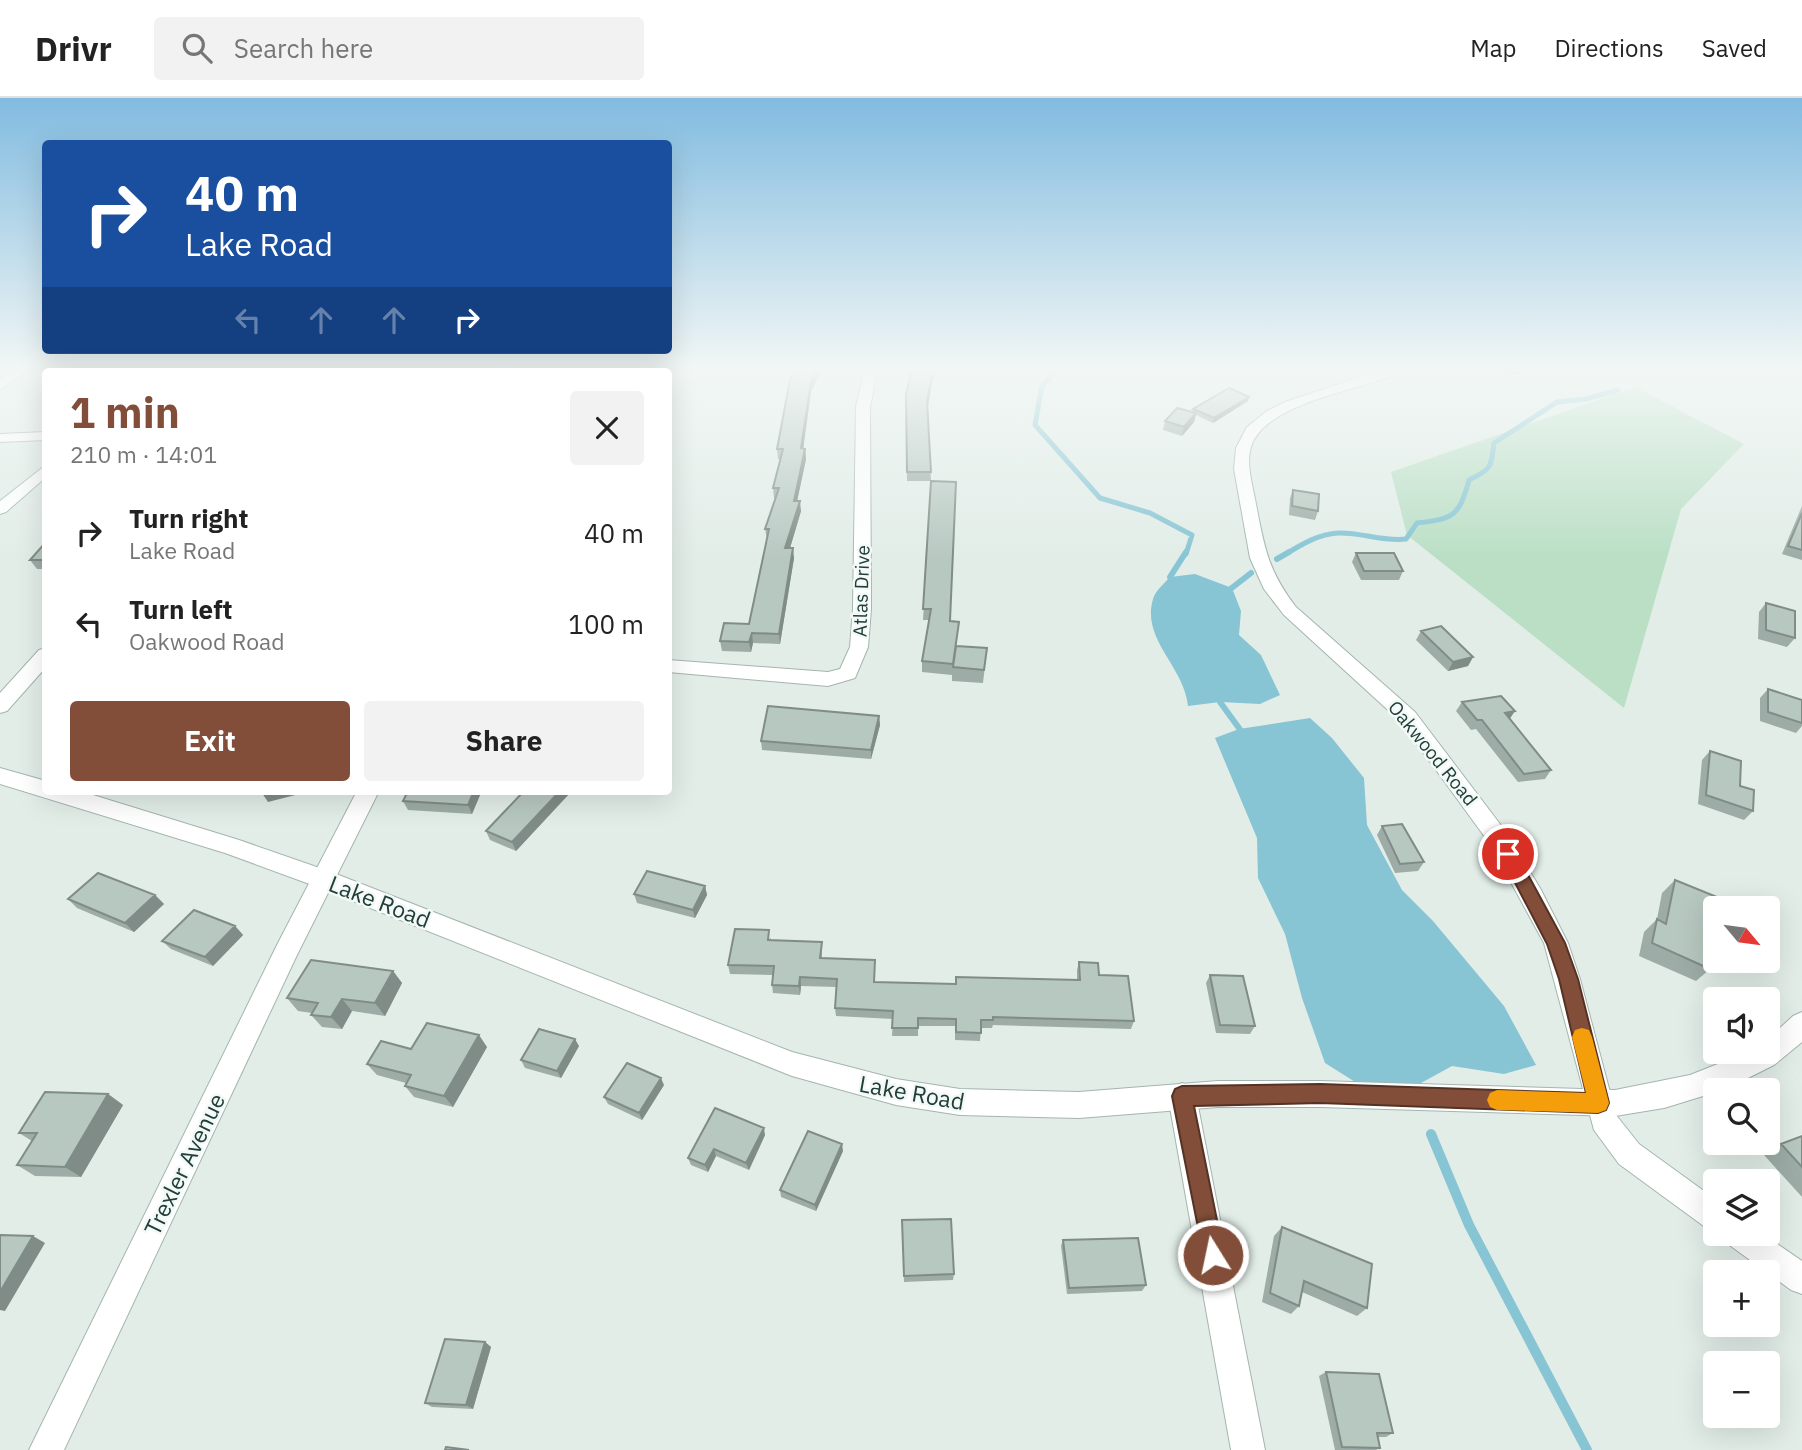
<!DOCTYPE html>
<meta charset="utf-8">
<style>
:root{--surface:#fff;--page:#f2f2f2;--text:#222;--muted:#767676;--line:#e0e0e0;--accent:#824e39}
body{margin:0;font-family:"IBM Plex Sans",sans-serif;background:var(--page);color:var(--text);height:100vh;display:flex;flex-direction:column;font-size:26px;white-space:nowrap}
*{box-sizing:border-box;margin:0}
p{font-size:23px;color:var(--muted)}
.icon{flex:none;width:38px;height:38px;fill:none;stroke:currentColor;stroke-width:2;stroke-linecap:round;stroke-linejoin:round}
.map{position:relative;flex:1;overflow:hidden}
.side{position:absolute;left:42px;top:270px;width:630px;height:427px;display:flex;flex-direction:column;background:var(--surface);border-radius:7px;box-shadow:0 7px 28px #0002}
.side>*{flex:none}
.top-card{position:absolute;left:42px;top:42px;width:630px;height:214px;border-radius:7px;box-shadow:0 7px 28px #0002;background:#1a4fa0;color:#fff;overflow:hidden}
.needle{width:46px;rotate:119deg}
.tools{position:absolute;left:1703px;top:798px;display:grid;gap:14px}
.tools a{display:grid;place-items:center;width:77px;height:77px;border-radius:7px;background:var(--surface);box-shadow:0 7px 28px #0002;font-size:35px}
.pin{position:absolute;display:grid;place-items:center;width:60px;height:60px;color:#fff;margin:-30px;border:4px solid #fff;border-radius:50%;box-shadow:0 2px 7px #0007}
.me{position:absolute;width:77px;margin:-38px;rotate:350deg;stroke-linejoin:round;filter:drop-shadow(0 0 5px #0008)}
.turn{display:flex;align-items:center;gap:24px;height:147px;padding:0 28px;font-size:32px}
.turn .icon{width:91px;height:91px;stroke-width:2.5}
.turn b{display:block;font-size:49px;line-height:60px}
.lanes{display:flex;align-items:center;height:66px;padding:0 28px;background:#0003;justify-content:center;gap:35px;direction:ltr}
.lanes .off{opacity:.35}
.round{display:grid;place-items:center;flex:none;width:74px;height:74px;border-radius:7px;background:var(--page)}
.head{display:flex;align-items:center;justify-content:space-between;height:119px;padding:0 28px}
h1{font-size:42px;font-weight:700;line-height:52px;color:var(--accent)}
.cta{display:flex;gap:14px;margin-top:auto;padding:14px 28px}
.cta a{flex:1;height:80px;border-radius:7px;background:var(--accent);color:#fff;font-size:28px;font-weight:700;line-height:80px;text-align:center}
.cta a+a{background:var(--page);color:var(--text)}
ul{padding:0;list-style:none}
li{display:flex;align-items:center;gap:21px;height:91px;padding:0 28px}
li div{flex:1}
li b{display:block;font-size:26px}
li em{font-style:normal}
header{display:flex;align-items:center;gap:42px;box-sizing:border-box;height:98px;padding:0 35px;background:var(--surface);border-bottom:2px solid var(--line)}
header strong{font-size:33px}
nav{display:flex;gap:38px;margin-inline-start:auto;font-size:24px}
.search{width:490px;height:63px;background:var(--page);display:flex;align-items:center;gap:18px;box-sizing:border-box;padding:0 24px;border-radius:7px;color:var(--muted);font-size:26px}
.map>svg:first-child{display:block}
.green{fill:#badfc5}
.water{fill:#87c5d4}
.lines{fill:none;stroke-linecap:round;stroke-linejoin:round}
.stream-far2{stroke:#87c5d4;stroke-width:5}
.stream-far1{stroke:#87c5d4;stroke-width:6}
.stream{stroke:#87c5d4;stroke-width:10}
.minor-casing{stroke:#a4b5b0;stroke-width:2}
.tertiary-casing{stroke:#a4b5b0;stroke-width:2}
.secondary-casing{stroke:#9fb9b1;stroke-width:2}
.minor{fill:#fff;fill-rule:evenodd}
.tertiary{fill:#fff;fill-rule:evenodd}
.secondary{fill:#fff;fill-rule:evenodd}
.wall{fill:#9daca6}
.shaded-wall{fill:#808c87}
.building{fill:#b7c8c1;stroke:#808c87;stroke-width:2}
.route{fill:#824e39;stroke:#543325;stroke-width:2}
.slow{fill:#f59e0b}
.labels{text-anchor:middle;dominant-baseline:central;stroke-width:5;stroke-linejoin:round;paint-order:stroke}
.street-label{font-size:19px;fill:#213e38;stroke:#f2f9f6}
.near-street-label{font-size:23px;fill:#213e38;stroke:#f2f9f6}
</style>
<header>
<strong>Drivr</strong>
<div class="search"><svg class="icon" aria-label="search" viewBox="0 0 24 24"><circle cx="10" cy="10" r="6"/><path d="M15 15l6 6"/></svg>Search here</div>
<nav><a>Map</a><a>Directions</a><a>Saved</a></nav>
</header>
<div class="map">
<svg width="1802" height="1352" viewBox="0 0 1802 1352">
<rect width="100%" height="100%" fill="#e2ede8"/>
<path class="green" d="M1635,289L1744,346L1681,411L1624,610L1407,437L1391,374Z"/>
<path class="water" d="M1195,476L1232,490L1241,513L1239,537L1261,557L1280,597L1260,606L1220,604L1188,608C1184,568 1141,542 1153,501C1155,493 1165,485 1170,479Z
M1310,620L1332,640L1364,680L1367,727L1402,792L1433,823L1504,908L1536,967L1504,976L1452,968L1412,990L1360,987L1325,965L1302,900L1285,836L1258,780L1257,740L1215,640L1239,631Z"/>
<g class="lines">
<path class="stream-far2" d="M1058,270L1042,288L1035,327L1100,400L1150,415L1192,437L1186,456
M1286,456C1302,446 1319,436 1338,435C1361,434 1383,444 1406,441L1417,425C1454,421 1459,418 1469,382C1492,371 1491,369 1494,345L1557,304L1586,301L1618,292"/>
<path class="stream-far1" d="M1277,461L1289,454
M1174,485L1170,479L1186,454
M1224,496L1251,475
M1220,597V604L1244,637"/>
<path class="stream" d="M1431,1036L1469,1127L1587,1352"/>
<defs>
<path id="minor" d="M15,270H30L0,292V282Z
M287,270H300L299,273H285Z
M567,270H581L580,273H566Z
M865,270H878L870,309L871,511L868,549L855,580L828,588L668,574V562L828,574L840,571L850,549L853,511L856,309Z
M1387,270H1408C1400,277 1385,280 1374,284C1340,295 1263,310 1251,349C1246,365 1252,385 1255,401C1264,447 1267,472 1296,509L1415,614L1506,734L1540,790L1568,845L1580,881L1616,1017L1639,1046L1715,1101V1134L1705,1129L1619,1066L1594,1032L1544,845L1490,746L1401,624L1284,517L1264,491L1250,460L1234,371L1236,350L1247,329L1267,313L1285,304Z
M46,334V342L0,344V336Z
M46,550V569L7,613L0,615V595L39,552Z
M357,693H379L297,857L64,1352H29L278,845Z
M1182,985L1192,989L1196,998L1265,1352H1231L1168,998L1172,989Z
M1723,1136H1763L1802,1163V1196L1791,1192L1728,1146Z"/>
<path id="tertiary" d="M0,670L46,683V693H80L239,742L331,774L792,954L896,981L960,991L1079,994L1218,983H1320L1615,992L1690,977L1748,954H1768V941L1793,918L1802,914V944L1774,967L1726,991L1664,1010L1615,1018L1320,1009H1218L1079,1020L960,1017L896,1007L792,978L315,788L225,755L0,686Z"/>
<path id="secondary" d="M154,270H168L167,273H152Z
M46,367V379L6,414L0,416V403Z"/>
</defs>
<use href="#minor" class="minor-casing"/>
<use href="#tertiary" class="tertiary-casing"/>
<use href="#secondary" class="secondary-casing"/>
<use href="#minor" class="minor"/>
<use href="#tertiary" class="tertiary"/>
<use href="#secondary" class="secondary"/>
</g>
<path class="wall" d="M1501,270H1538L1513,277Z
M932,285L928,309L931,383H907L906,297Z
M811,293L803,350L805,351L806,361L797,403L801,413L790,450L794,460L780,546L753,545L751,554L722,553L720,543L749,526L767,441L765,431L776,400H774L773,390L780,361H778L777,351Z
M1248,303L1213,325L1196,317L1194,324L1182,338L1163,332L1165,323L1192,314L1193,311Z
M931,383L950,523L959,524L956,548L987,550L983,585L952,583V575V577L922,574V563L929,522H923Z
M1293,392L1318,413L1315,422L1289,417L1290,400Z
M1802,408V462L1782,456Z
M46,444V471H37L30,462Z
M1356,455L1403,473L1399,482H1361L1352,464Z
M1766,505L1795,540L1787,549L1758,541L1759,514Z
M1421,533L1473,559L1468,568L1448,573L1416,542Z
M1768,591L1802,602V628L1796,635L1760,623V600Z
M1462,604L1510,620L1551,672L1545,681L1518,684L1476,631L1471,632L1456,613Z
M879,618L880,627L871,661L762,652L761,643Z
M1710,653L1740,688L1753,713L1744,722L1698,706L1702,662Z
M524,693H568L569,696L516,753L490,742L486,733Z
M480,697L472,716L408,712L403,703Z
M1382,728L1424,764L1418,773L1395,775L1377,737Z
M1675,782L1710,871L1696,883L1639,858L1644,834L1657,821L1662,795Z
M705,788L707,797L695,820L637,805L634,796Z
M155,797L164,806L134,834L77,810L68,801Z
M235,828L243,837L213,868L171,851L162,843Z
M771,840V842L822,844V860L875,862V884L956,886L1077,882V872L1079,864L1099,877L1134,923L1131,931L993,927L992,930H981L980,943L955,942V928H918V938H892L893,921L836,918L835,910L837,889L801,888L800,897L773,895L772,887L773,877L730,876L728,867Z
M393,873L402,885L385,918L352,913L342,931L322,929L311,917L312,915L298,913L287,900Z
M1210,877L1255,928L1250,936L1216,935L1206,885Z
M579,948L561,980L525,970L521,962Z
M487,949L453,1009L414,999L405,988L406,985L377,977L367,966L411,951Z
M664,987L642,1022L608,1006L604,999Z
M108,996L123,1007L81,1079L35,1078L17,1067L32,1043L19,1035Z
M715,1010L765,1037L749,1072L716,1058L708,1074L691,1067L688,1060Z
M1802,1038V1099L1764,1057L1781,1046Z
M843,1053L816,1113L781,1099L780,1092Z
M902,1122L954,1176L953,1182L904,1184Z
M1282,1129L1367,1210L1357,1218L1302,1194L1299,1208L1291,1216L1262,1204L1274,1138Z
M1063,1142L1146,1187L1142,1193L1067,1196L1061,1148Z
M485,1244L491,1249L473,1311L432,1309L425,1305Z
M1326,1274L1393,1335L1386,1339H1378L1380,1350L1376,1352H1335L1319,1278Z"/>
<path class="shaded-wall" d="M247,270H258L256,273H245Z
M349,270H359L357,273H347Z
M517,270H524L523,273H516Z
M817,270H823L811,293L802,360L801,350L811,284Z
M935,270H939L932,285L927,312V303L932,277Z
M1516,270H1538L1513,277Z
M1249,299L1248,303L1213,325L1214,320Z
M1196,315L1194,324L1182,338L1184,329Z
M805,351L806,361L795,413L794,403Z
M800,403L801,413L787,460L785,450Z
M793,450L794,460L780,546L779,536Z
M752,535L753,545L751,554L749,544Z
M1473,559L1468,568L1448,573L1453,564Z
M1515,613L1509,622L1505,615Z
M879,618L880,627L871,661V652Z
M270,693H311L268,704L262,695Z
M474,693H478L480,697L472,716L468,707Z
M560,693H568L569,696L516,753L512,744Z
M705,788L707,797L695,820L693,812Z
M155,797L164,806L134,834L125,825Z
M235,828L243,837L213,868L205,859Z
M393,873L402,885L385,918L375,905Z
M800,879L801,888L800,897L799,888Z
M342,901L352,913L342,931L331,919Z
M479,937L487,949L453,1009L444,998Z
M575,941L579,948L561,980L557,973Z
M661,980L664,987L642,1022L639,1015Z
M108,996L123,1007L81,1079L65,1069Z
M764,1030L765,1037L749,1072L746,1065Z
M842,1046L843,1053L816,1113L815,1107Z
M714,1051L716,1058L708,1074L705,1067Z
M33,1138L45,1145L5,1213L0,1212V1194Z
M485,1244L491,1249L473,1311L466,1307Z"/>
<path class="building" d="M247,270L245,273H220L222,271H218Z
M323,270H349L347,273H320Z
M494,270H517L516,273H492Z
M625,270H644L642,273H623Z
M796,270H817L811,284L801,350L805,351L794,403H800L785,450H793L779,536L752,535L749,544L720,543L724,525L749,526L769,431H765L779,390H773L783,351H777L790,282Z
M912,270H935L932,277L927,303L931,374H907L906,297Z
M1229,290L1249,299L1214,320L1193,311Z
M1177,310L1196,315L1184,329L1165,323Z
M931,383L956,384L950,523L959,524L953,566L922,563L931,511H923Z
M1293,392L1319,396L1318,413L1292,408Z
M1802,415V452L1788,448Z
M46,444V462H30Z
M1356,455H1394L1403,473H1364Z
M1766,505L1795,513V540L1766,532Z
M1441,528L1473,559L1453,564L1421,533Z
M956,548L987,550L984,572L953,569Z
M1768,591L1802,602V625L1768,614Z
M1501,598L1515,613L1505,615L1551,672L1524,676L1482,622H1477L1462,604Z
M768,608L879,618L871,652L761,643Z
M1710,653L1741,663L1740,688L1754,692L1753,713L1706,697Z
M408,693H474L468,707L403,703Z
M524,693H560L512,744L486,733Z
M1402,726L1424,764L1400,766L1382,728Z
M647,773L705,788L693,812L634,796Z
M98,775L155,797L125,825L68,801Z
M1675,782L1722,801L1720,810H1715V841L1710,871L1652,845L1657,821L1666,826Z
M194,812L235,828L205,859L162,843Z
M735,831L769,832L768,842L822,844L820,860L875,862L874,884L956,886V879L1080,882L1079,864L1098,865L1099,877L1128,878L1134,923L993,919V922H981V935L956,934V921L918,920V930H892L893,913L835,910L837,881L800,879L799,888L772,887L774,868L728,867Z
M311,862L393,873L375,905L342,901L331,919L311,917L318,905L287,900Z
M1210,877L1243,878L1255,928L1220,927Z
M427,925L479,937L444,998L405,988L411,977L367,966L381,943L411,951Z
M539,931L575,941L557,973L521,962Z
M627,965L661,980L639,1015L604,999Z
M45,994L108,996L65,1069L17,1067L37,1035H19Z
M715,1010L764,1030L746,1065L714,1051L705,1067L688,1060Z
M808,1033L842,1046L815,1107L780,1092Z
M1802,1038V1069L1781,1046Z
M951,1121L954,1176L904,1178L902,1122Z
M1282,1129L1372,1166L1367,1210L1304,1183L1299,1208L1270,1195Z
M0,1137L33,1138L0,1194Z
M1138,1140L1146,1187L1069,1190L1063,1142Z
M445,1241L485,1244L466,1307L425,1305Z
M1326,1274L1379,1276L1393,1335H1377L1380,1350L1342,1349Z
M446,1349L469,1352H445Z"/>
<linearGradient id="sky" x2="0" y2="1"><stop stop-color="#81bbe0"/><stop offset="0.59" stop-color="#f2f7f5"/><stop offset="1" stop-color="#f2f7f5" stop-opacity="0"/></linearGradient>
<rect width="1802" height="460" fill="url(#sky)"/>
<path class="route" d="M1508,749L1514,751L1565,845L1578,881L1609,1005L1606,1012L1598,1015L1320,1005L1194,1008L1224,1157L1221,1165L1213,1168L1205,1165L1172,998L1175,991L1182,988L1320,986L1586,995L1559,881L1547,846L1500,756L1502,751Z"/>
<path class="slow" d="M1582,930L1589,932L1592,939L1609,1005L1606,1012L1598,1015L1497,1012L1490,1009L1487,1002L1490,995L1497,992L1586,995L1572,939L1575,932Z"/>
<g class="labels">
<g class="street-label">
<text transform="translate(861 493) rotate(-88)">Atlas Drive</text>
<text transform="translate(1433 655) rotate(51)">Oakwood Road</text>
</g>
<g class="near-street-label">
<text transform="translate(380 803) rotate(21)">Lake Road</text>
<text transform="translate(912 994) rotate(10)">Lake Road</text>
<text transform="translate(184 1066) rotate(-64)">Trexler Avenue</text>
</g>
</g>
</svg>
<div class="tools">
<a><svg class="needle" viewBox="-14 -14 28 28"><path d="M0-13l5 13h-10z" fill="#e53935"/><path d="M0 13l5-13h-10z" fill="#767676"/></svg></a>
<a><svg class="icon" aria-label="sound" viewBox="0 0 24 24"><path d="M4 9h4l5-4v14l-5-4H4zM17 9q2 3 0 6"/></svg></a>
<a><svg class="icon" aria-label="search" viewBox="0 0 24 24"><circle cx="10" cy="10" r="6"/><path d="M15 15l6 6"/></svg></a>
<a><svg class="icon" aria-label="layers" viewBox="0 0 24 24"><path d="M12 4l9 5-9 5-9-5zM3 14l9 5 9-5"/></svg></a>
<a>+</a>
<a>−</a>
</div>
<div class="pin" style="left:1508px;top:756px;background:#d93025"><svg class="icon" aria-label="arrive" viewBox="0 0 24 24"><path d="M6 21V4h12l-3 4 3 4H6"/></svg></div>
<svg class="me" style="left:1213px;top:1157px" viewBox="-20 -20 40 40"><circle r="17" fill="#824e39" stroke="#fff" stroke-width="3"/><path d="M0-11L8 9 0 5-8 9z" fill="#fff"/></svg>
<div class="top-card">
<div class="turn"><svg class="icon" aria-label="right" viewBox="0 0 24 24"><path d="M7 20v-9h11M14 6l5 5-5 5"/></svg><div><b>40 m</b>Lake Road</div></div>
<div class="lanes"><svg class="icon off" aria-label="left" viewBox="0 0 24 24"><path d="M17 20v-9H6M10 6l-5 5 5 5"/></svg><svg class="icon off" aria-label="ahead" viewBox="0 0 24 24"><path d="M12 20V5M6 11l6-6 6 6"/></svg><svg class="icon off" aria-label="ahead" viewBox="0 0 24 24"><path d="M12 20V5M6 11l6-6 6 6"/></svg><svg class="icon" aria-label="right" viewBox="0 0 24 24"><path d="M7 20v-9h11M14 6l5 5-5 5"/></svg></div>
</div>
<section class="side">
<div class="head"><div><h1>1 min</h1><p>210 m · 14:01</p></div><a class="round"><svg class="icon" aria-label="close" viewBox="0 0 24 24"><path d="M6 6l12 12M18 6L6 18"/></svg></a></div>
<ul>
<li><svg class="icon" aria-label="right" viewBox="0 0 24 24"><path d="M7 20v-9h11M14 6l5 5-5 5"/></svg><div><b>Turn right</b><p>Lake Road</p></div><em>40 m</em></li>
<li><svg class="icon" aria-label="left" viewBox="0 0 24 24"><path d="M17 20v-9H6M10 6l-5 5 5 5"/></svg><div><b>Turn left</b><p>Oakwood Road</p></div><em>100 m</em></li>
</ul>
<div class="cta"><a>Exit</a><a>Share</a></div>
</section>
</div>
